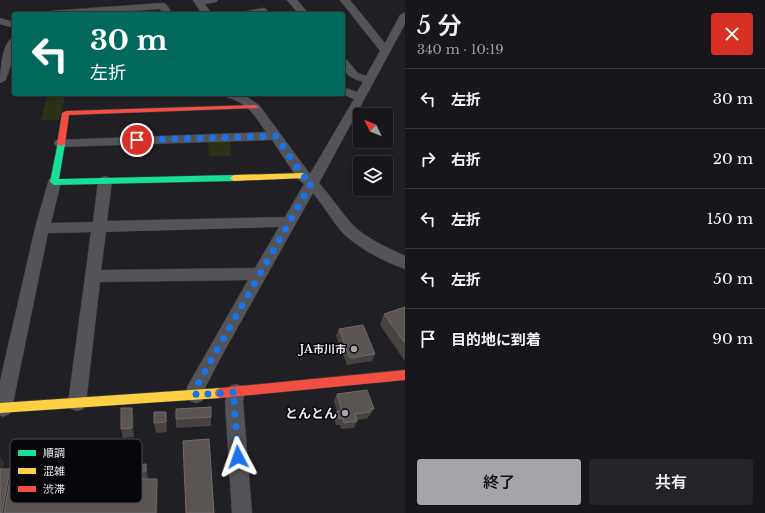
<!DOCTYPE html>
<html lang="ja">
<meta charset="utf-8">
<style>
:root{--surface:#17171b;--page:#242428;--text:#f1f3f6;--muted:#9e9fa3;--line:#36363a;--accent:#a4a4aa}
body{margin:0;font-family:"Libre Baskerville","Noto Sans JP",serif;background:var(--page);color:var(--text);height:100vh;display:flex;flex-direction:column;font-size:15px;white-space:nowrap}
*{box-sizing:border-box;margin:0}
p{font-size:13px;color:var(--muted)}
.icon{flex:none;width:22px;height:22px;fill:none;stroke:currentColor;stroke-width:2;stroke-linecap:round;stroke-linejoin:round}
.map{position:relative;flex:1;overflow:hidden}
.side{display:flex;flex-direction:column;background:var(--surface);width:360px}
.side>*{flex:none}
.banner{position:absolute;left:12px;top:12px;width:333px;height:84px;border-radius:4px;box-shadow:0 2px 6px #0003,0 0 0 1px var(--line);background:#00695c;color:#fff;overflow:hidden}
.needle{width:26px;rotate:313deg}
.buttons{position:absolute;left:353px;top:108px;display:grid;gap:8px}
.buttons a{display:grid;place-items:center;width:40px;height:40px;border-radius:4px;background:var(--surface);box-shadow:0 2px 6px #0003,0 0 0 1px var(--line);font-size:20px}
.pin{position:absolute;display:grid;place-items:center;width:34px;height:34px;color:#fff;margin:-17px;border:2px solid #fff;border-radius:50%;box-shadow:0 1px 4px #0007}
.me{position:absolute;width:44px;margin:-22px;rotate:356deg;stroke-linejoin:round;filter:drop-shadow(0 0 3px #0008)}
.turn{display:flex;align-items:center;gap:14px;height:84px;padding:0 12px;font-size:18px}
.turn .icon{width:52px;height:52px;stroke-width:2.5}
.turn b{display:block;font-size:28px;line-height:34px}
.round{display:grid;place-items:center;flex:none;width:42px;height:42px;border-radius:4px;background:var(--page)}
.overview{display:flex;align-items:center;justify-content:space-between;height:68px;padding:0 12px}
h1{font-size:24px;font-weight:600;line-height:30px}
.primary-button{display:flex;gap:8px;margin-top:auto;padding:8px 12px}
.primary-button a{flex:1;height:46px;border-radius:4px;background:var(--accent);color:#111;font-size:16px;font-weight:600;line-height:46px;text-align:center}
.primary-button a+a{background:var(--page);color:var(--text)}
ul{padding:0;list-style:none}
li{display:flex;align-items:center;gap:12px;height:60px;padding:0 12px;border-top:1px solid var(--line)}
li div{flex:1}
li b{display:block;font-size:15px}
li em{font-style:normal}
main{display:flex;flex:1;min-height:0}
.map>svg:first-child{display:block}
.green{fill:#2b3115}
.lines{fill:none;stroke-linecap:round;stroke-linejoin:round}
.street-casing{stroke:#3a3a3e;stroke-width:1}
.fast-casing{stroke:#3a3a3e;stroke-width:1}
.slow-casing{stroke:#3a3a3e;stroke-width:1}
.jam-casing{stroke:#3a3a3e;stroke-width:1}
.street{fill:#545458;fill-rule:evenodd}
.fast{fill:#16e098;fill-rule:evenodd}
.slow{fill:#ffcf43;fill-rule:evenodd}
.jam{fill:#f24e42;fill-rule:evenodd}
.wall{fill:#484340}
.shaded-wall{fill:#302d2d}
.building{fill:#5a5553;stroke:#706c6c}
.route{stroke:#1a73e8;stroke-width:7;stroke-dasharray:0 12.6}
.poi-dot{fill:#a4a4aa;stroke:#07070b;stroke-width:1.5}
.labels{text-anchor:middle;dominant-baseline:central;stroke-width:3;stroke-linejoin:round;paint-order:stroke}
.poi-label{font-size:11px;font-weight:bold;fill:#ebebf2;stroke:#07070b;text-anchor:end}
.near-poi-label{font-size:13px;font-weight:bold;fill:#ebebf2;stroke:#07070b;text-anchor:end}
.key{fill:#07070b;stroke:#4b4b50;stroke-width:1}
.key-label{font-size:11px;fill:#ebebf2}
</style>
<main>
<div class="map">
<svg width="405" height="513" viewBox="0 0 405 513">
<rect width="100%" height="100%" fill="#1f1f24"/>
<path class="green" d="M47,97H65L59,120H41Z
M208,141H230L231,156H209Z"/>
<g class="lines">
<defs>
<path id="street" d="M193,0H218L216,2L205,4L212,14H202Z
M287,0H297L309,14H299Z
M340,0H350L385,43L400,15L405,12V24L319,183C331,196 340,211 352,224C366,239 387,247 405,256V269C384,262 356,247 341,231C331,219 323,205 313,193L220,359L205,388V395L202,401L196,403L190,401L187,395V387L248,280L100,282L86,403L83,409L77,411L71,409L68,403L91,232L48,233L12,408L9,414L3,417L0,415V381L35,228L49,179L54,177L59,179L61,182L51,223L93,222L98,181L100,178L105,176L110,178L112,181L107,221L285,217L304,184L298,179L272,140L60,147L56,146L54,143L56,140L266,132C252,112 248,103 223,96L221,94L244,95L259,105L310,174L354,99L342,94H343V87L357,92L363,82C349,77 343,75 343,59L347,60L358,73L366,76L380,51ZM279,227L255,268L101,270L106,232Z
M163,3L166,4L173,14H163L160,9L91,14H45L50,11Z
M263,8L266,9L268,11L266,13L240,14L242,12Z
M0,18L14,22V28L0,24Z
M14,37V55L6,80L0,83C0,73 2,40 14,37Z
M236,384L242,386L245,392L243,401L252,513H232L225,401L230,386Z"/>
<path id="fast" d="M58,142H61L65,144L59,179L234,175L238,178L234,181L54,185L50,182Z"/>
<path id="slow" d="M303,173L307,176L306,178L234,181L230,178L234,175Z
M220,388L224,390L225,393L224,396L220,398L0,413V403Z"/>
<path id="jam" d="M255,105L259,107L257,108L69,115L65,144L61,146L57,144L62,113L66,111Z
M405,370V380L220,398L216,396L215,393L216,390L220,388Z"/>
</defs>
<use href="#street" class="street-casing"/>
<use href="#fast" class="fast-casing"/>
<use href="#slow" class="slow-casing"/>
<use href="#jam" class="jam-casing"/>
<use href="#street" class="street"/>
<use href="#fast" class="fast"/>
<use href="#slow" class="slow"/>
<use href="#jam" class="jam"/>
</g>
<path class="wall" d="M405,307V360H404L380,325L384,314Z
M339,329L375,354L372,361L347,365L336,336Z
M337,394L374,409L370,415L369,416L367,419L356,420L357,421L354,428L341,429L340,425H336L334,418L337,411L334,401Z
M166,412L167,432L156,433L154,423Z
M134,417V437L123,438L121,429Z
M211,417V426L176,428V419Z
M59,454L63,463V466L132,464L135,473L134,479H138L136,471L146,464L148,472V479L158,487L0,513V457L4,463L3,469L11,471L12,470L10,467L46,455L50,463Z"/>
<path class="shaded-wall" d="M132,408L134,417V437L132,428Z
M27,451L33,460L31,464L32,465L31,474L26,466Z
M59,454L63,463L62,471L58,463Z
M46,455L50,464V470L45,462Z
M0,457L4,463L2,478L0,476Z
M132,464L135,473L134,488L132,479Z
M146,464L148,472V479L146,471Z
M10,469L15,477L10,513H2Z
M157,479L158,487V513H156Z"/>
<path class="building" d="M405,307V343L384,314Z
M363,325L375,354L350,358L339,329Z
M367,390L374,409H370V412L355,414L357,421L344,423L343,418L339,419L337,411H342L337,394Z
M211,407V417L176,419V409Z
M121,408H132V428L121,429Z
M154,412H166V422L154,423Z
M209,439L214,513H186L183,441Z
M132,464V479H157L156,513H4L12,468Z
M146,464V471H136L135,465Z
M0,469H10L2,513H0Z"/>
<g class="lines">
<path class="route" d="M137,140L276,136L303,176L312,182L196,387V395L236,392L234,401L238,457"/>
</g>
<g class="poi-dot">
<circle cx="354" cy="349" r="4"/>
<circle cx="345" cy="413" r="4"/>
</g>
<g class="labels">
<g class="poi-label">
<text x="346" y="349">JA市川市</text>
</g>
<g class="near-poi-label">
<text x="337" y="413">とんとん</text>
</g>
</g>
<rect x="10" y="439" width="132" height="64" rx="6" class="key"/>
<rect x="18" y="450" width="18" height="6" fill="#16e098"/>
<rect x="18" y="468" width="18" height="6" fill="#ffcf43"/>
<rect x="18" y="486" width="18" height="6" fill="#f24e42"/>
<g class="key-label">
<text x="43" y="457">順調</text>
<text x="43" y="475">混雑</text>
<text x="43" y="493">渋滞</text>
</g>
</svg>
<div class="buttons">
<a><svg class="needle" viewBox="-14 -14 28 28"><path d="M0-13l5 13h-10z" fill="#e53935"/><path d="M0 13l5-13h-10z" fill="#9e9fa3"/></svg></a>
<a><svg class="icon" aria-label="layers" viewBox="0 0 24 24"><path d="M12 4l9 5-9 5-9-5zM3 14l9 5 9-5"/></svg></a>
</div>
<div class="pin" style="left:137px;top:140px;background:#d93025"><svg class="icon" aria-label="arrive" viewBox="0 0 24 24"><path d="M6 21V4h12l-3 4 3 4H6"/></svg></div>
<svg class="me" style="left:238px;top:457px" viewBox="-20 -20 40 40"><path d="M0-17L14 15 0 8-14 15z" fill="#1a73e8" stroke="#fff" stroke-width="4"/></svg>
<div class="banner">
<div class="turn"><svg class="icon" aria-label="left" viewBox="0 0 24 24"><path d="M17 20v-9H6M10 6l-5 5 5 5"/></svg><div><b>30 m</b>左折</div></div>
</div>
</div>
<section class="side">
<div class="overview"><div><h1>5 分</h1><p>340 m · 10:19</p></div><a class="round" style="background:#d93025;color:#fff"><svg class="icon" aria-label="close" viewBox="0 0 24 24"><path d="M6 6l12 12M18 6L6 18"/></svg></a></div>
<ul>
<li><svg class="icon" aria-label="left" viewBox="0 0 24 24"><path d="M17 20v-9H6M10 6l-5 5 5 5"/></svg><div><b>左折</b></div><em>30 m</em></li>
<li><svg class="icon" aria-label="right" viewBox="0 0 24 24"><path d="M7 20v-9h11M14 6l5 5-5 5"/></svg><div><b>右折</b></div><em>20 m</em></li>
<li><svg class="icon" aria-label="left" viewBox="0 0 24 24"><path d="M17 20v-9H6M10 6l-5 5 5 5"/></svg><div><b>左折</b></div><em>150 m</em></li>
<li><svg class="icon" aria-label="left" viewBox="0 0 24 24"><path d="M17 20v-9H6M10 6l-5 5 5 5"/></svg><div><b>左折</b></div><em>50 m</em></li>
<li><svg class="icon" aria-label="arrive" viewBox="0 0 24 24"><path d="M6 21V4h12l-3 4 3 4H6"/></svg><div><b>目的地に到着</b></div><em>90 m</em></li>
</ul>
<div class="primary-button"><a>終了</a><a>共有</a></div>
</section>
</main>
